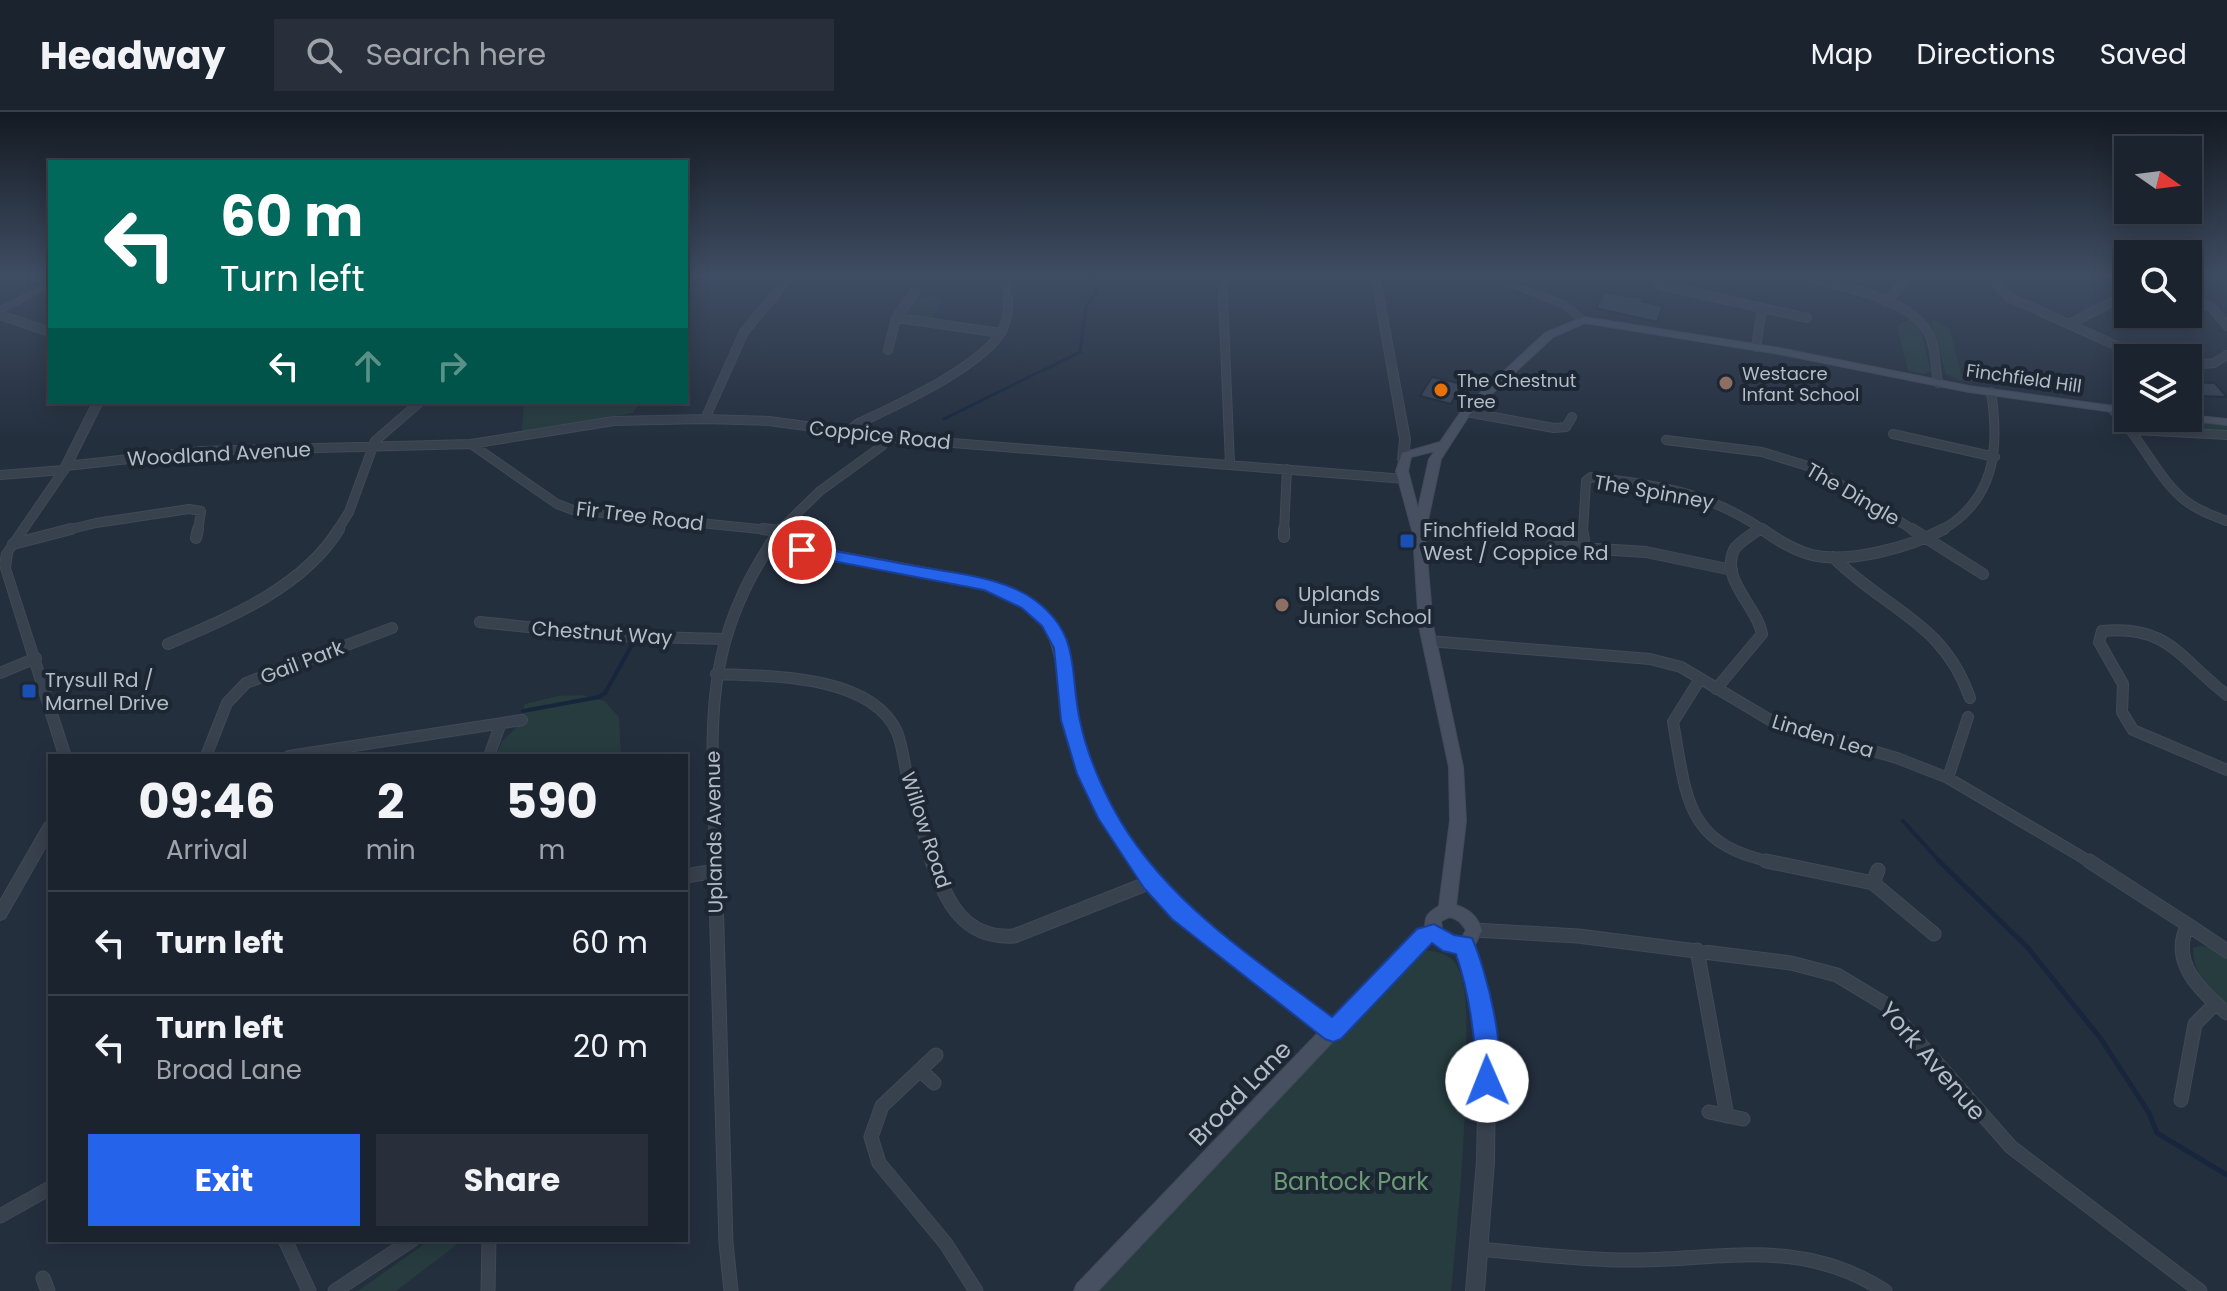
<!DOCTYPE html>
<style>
:root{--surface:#1b232e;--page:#282f3a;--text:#f1f3f6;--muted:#a0a4aa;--line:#39404a;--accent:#2563eb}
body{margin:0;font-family:Poppins,sans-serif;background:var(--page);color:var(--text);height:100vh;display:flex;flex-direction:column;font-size:30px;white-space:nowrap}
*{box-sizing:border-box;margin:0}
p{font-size:26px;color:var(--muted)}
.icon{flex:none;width:44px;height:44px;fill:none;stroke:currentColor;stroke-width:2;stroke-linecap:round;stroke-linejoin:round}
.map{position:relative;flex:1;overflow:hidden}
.details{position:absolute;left:48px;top:642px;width:640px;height:488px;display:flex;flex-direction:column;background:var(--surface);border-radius:0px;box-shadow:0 4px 20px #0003,0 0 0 2px var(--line)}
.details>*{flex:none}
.guide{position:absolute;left:48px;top:48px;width:640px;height:244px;border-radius:0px;box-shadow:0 4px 20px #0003,0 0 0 2px var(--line);background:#00695c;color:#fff;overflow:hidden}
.needle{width:52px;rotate:104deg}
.tools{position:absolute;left:2114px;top:24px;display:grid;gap:16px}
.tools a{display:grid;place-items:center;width:88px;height:88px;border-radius:0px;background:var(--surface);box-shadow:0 4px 20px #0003,0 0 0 2px var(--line);font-size:40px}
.pin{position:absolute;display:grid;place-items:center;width:68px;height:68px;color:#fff;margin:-34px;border:4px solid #fff;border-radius:50%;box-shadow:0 2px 8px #0007}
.me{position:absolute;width:88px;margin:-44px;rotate:359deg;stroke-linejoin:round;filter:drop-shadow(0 0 6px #0008)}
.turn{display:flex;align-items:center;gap:28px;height:168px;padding:0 40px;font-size:36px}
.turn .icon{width:104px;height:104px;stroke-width:2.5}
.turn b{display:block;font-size:56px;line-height:68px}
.lanes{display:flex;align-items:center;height:76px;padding:0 40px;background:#0003;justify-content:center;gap:40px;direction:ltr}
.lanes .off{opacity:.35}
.eta{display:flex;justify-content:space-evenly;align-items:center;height:136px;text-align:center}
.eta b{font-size:48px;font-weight:700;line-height:56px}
.action{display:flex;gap:16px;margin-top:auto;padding:16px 40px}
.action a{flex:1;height:92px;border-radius:0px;background:var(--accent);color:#fff;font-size:32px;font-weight:700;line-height:92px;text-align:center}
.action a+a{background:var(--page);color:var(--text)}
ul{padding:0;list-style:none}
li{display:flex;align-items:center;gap:24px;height:104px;padding:0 40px;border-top:2px solid var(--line)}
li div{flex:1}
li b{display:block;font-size:30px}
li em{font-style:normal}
header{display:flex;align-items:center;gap:48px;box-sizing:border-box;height:112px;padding:0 40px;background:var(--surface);border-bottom:2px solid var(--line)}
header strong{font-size:38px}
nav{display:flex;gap:44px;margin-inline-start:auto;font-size:28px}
.search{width:560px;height:72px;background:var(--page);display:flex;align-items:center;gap:20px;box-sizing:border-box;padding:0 28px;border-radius:0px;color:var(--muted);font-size:30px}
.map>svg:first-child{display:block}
.green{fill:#263c3f}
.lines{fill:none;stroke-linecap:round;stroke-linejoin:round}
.stream-far2{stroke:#17263c;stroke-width:3}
.stream-far1{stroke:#17263c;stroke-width:4}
.stream{stroke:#17263c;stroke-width:5}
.building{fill:#364354;stroke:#1f2835;stroke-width:2}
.minor-far2-casing{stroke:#414a57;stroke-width:10}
.minor-far1-casing{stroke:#414a57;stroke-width:12}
.minor-casing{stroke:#414a57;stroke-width:15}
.tertiary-casing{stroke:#414a57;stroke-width:2}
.secondary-casing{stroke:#414a57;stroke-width:2}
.minor-far2{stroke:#38414e;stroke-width:8}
.minor-far1{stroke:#38414e;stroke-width:10}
.minor{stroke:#38414e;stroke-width:13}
.tertiary{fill:#38414e;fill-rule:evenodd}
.secondary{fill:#465061;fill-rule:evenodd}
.route{fill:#2563eb;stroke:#184099;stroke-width:2}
.education-dot{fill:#8d6e63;stroke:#1d2633;stroke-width:3}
.food-dot{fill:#e8710a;stroke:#1d2633;stroke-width:3}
.transit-dot{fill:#1a4fb4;stroke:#1d2633;stroke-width:3}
.labels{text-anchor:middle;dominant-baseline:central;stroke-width:8;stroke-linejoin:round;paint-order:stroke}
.far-poi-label{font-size:18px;fill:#b4bcc9;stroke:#1d2633;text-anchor:start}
.far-street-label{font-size:18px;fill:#b4bcc9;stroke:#1d2633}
.street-label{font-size:20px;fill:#b4bcc9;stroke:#1d2633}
.poi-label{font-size:20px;fill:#b4bcc9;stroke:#1d2633;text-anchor:start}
.near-street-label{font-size:24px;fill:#b4bcc9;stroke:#1d2633}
.near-park-label{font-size:24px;fill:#6b9a76;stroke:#1d2633}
</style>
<header>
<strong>Headway</strong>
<div class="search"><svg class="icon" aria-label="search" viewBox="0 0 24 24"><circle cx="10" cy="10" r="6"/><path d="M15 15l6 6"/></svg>Search here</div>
<nav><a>Map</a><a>Directions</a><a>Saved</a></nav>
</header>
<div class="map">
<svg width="2227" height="1179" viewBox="0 0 2227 1179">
<rect width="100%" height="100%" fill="#242f3e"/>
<path class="green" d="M937,183L941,190L933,207L904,202L911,187Z
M1912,206L1920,216L1931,259L1925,262L1908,259L1897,214Z
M1935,208L1950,217L1963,270L1946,262L1931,210Z
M524,290H640L633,301L522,319Z
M2150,306L2227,313V321L2145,316L2138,311Z
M582,583L604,589L619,605L621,644H496L502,629L516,616L525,592L558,584Z
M2200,834L2210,835L2227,845V891C2208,879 2192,858 2193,836Z
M1422,838C1437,839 1451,841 1458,856C1469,880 1466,915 1466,941C1466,1021 1459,1100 1451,1179H1095L1412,844Z
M430,1128H463L396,1179H358Z"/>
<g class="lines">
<path class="stream-far2" d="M1042,259L1080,240L1086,194L1097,180V173L1089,162
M944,307L1039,260"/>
<path class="stream-far1" d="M523,599L599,585L605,581L632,533
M1903,709L1941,751"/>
<path class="stream" d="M1939,749L2028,836L2101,927L2149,1001L2157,1021L2227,1063"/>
</g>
<path class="building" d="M1604,180L1643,186L1642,189L1663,194L1657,210L1596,196Z
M1432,265L1462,272L1451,292L1420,284Z
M2188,270L2215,271L2227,285L2199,284Z"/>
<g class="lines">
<defs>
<path id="minor-far2" d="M22,162L50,166
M1222,162L1230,352
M1790,162C1828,171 1903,183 1926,217C1936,232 1935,254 1938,271
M2005,162L1997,167V172L2009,185L2144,246
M2123,162L2128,164
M1508,171L1518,162
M1660,173L1807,206
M2188,184L2212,196L2227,214
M1885,190L1901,174L1905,162
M0,203L50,220
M897,206L1001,221
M2069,212L2128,182
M1756,235L1762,196
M888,238L896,206L915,180
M2188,253L2214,251L2227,243
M2188,291L2200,307
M2112,297C2140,324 2155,362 2182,386C2195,397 2211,403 2227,409
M1466,300L1554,316L1566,315L1572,305
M705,307L744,220L792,162
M2135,318L2227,323
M848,320L857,312C895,294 984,254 1003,217C1011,200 1008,180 1004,162
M1893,322L1995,345
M1666,328L1762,340L1814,356L1915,419
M471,332L557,392L573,398L779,419
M66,354L202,339L471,332L614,309L705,307L769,309L903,327L1405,367
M0,363L64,358
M63,419L96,411L189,397L201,399L198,419
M337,419L349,400L375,329L420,290
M779,419L820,379L882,334L888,325
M1284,419L1287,357
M1583,419L1586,369L1591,365C1659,373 1708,380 1765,419
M1757,419L1761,416
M1940,419C1995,389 2000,337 1991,280"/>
<path id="minor-far1" d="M763,417L779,419
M1582,417L1584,428
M1762,417C1777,428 1793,438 1812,443C1849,452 1910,435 1944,417
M1912,417L1983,462
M1284,425V417
M196,426L198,417
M13,432L71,417
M770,432L974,470C1081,498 1051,548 1076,631C1089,675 1111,715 1139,751
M1551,434L1646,440L1732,458
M1833,445C1887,499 1943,509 1970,586
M480,510L614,524L724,527
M1429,529L1650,547L1681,555L1775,611L1897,646L1948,666L2092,751
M168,532C228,506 303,476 339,417
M0,561L36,546
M716,562C769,564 871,562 897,620C903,635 904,652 908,668C915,696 923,724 933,751
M1700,567L1673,610C1687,688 1685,733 1776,751
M1716,577L1762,522C1757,494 1720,468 1734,438C1738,430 1752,423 1759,417
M2227,583C2180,547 2168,512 2102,519L2099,530L2123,572L2122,600L2133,618L2227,658
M206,644L227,591L246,571L392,516
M289,644L522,608
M489,644L501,611
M1948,666L1968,605
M715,751C713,619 697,533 781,417"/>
<path id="minor" d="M715,749L726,1131L731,1179
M932,749C947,791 964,827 1014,824L1151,770
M1137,749C1190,819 1264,868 1333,920
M1766,749L1873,771L1934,822
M2089,749L2188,813C2169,849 2200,879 2227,901
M686,764L715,759
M1873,771L1878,758
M2188,813L2227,839
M1474,818L1578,824L1791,851L1837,863L1885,892L2011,1035L2200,1179
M1697,838L1727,1004
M936,943L882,994L871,1025L879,1051L946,1132L976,1179
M920,958L934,971
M2181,988L2195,912L2215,892
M1709,1000L1743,1007
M0,1104L50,1076
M285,1128L309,1179
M1479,1137C1525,1141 1572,1147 1619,1148C1715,1150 1797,1122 1885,1179
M43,1166L48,1179
M335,1179L412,1128
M488,1179L489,1128"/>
<path id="tertiary" d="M1371,162H1379L1410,327L1408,348L1403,351L1398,348L1400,327Z
M1480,162H1490L1566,190L1588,208L1581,210L1560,194Z
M50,170V175L0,201V195Z
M93,290H103L69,358L12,441L10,456L71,644H59L0,453L2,441L59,358Z
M50,710V727L5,806L0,808V789L45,711Z
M1464,826L1469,828L1471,832L1484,868L1491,909L1495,955L1494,1050L1484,1179H1466L1477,1050L1479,955L1476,909L1469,868L1457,832L1459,828Z"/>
<path id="secondary" d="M1584,205L1779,236L1969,274L2128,296V302L1969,280L1779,242L1585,211L1553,225L1470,302L1441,347L1425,422L1433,514L1463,655L1466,709L1456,793C1470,798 1477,804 1482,818L1474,835L1451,840L1432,829L1418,839L1098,1179H1074L1077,1172L1406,829L1425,817C1425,803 1428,801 1439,794L1450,709L1449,655L1419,514L1413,422L1396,359L1402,341L1440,330L1462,298L1545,221ZM1435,339L1429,347L1418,397L1408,359L1411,345ZM1449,805C1457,806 1462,811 1466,818L1463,824L1453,825L1442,817L1441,809Z
M2188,303L2227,307V313L2184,308L2183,306H2188Z"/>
</defs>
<use href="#minor-far2" class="minor-far2-casing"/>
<use href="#minor-far1" class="minor-far1-casing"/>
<use href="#minor" class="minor-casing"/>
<use href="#tertiary" class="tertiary-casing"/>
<use href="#secondary" class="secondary-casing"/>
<use href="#minor-far2" class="minor-far2"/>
<use href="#minor-far1" class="minor-far1"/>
<use href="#minor" class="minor"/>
<use href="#tertiary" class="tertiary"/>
<use href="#secondary" class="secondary"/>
</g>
<linearGradient id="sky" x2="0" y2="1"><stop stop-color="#141a22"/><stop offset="0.5" stop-color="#3f4d63"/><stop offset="1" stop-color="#3f4d63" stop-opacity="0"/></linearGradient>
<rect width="2227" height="327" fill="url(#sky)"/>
<path class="route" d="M802,433C841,440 881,448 921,455C958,462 1004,465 1036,489C1082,524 1069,561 1080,609C1086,638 1098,667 1112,694C1161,787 1250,843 1332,905L1417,817L1434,812L1454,823L1472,826C1486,857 1509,945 1495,977L1487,980L1478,977C1473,964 1476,951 1475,938C1472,905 1467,874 1456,842L1443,839L1432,831L1341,927L1333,930L1325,927L1172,807L1144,776L1098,706L1077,662L1061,608L1054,536L1042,514L1022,496L984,478L796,442V434Z"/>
<g class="education-dot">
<circle cx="1726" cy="271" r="8"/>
<circle cx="1282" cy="493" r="8"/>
</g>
<circle class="food-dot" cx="1441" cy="278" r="8"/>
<g class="transit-dot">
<rect x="1399" y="421" width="16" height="16" rx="4"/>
<rect x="21" y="571" width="16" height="16" rx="4"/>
</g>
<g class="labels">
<g class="far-poi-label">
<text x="1742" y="261">Westacre<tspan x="1742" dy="21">Infant School</tspan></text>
<text x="1457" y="268">The Chestnut<tspan x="1457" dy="21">Tree</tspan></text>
</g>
<g class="far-street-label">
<text transform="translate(2024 266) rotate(8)">Finchfield Hill</text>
</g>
<g class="street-label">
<text transform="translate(880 323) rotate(6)">Coppice Road</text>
<text transform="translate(219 342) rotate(-3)">Woodland Avenue</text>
<text transform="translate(1654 380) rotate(10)">The Spinney</text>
<text transform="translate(1853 382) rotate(30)">The Dingle</text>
<text transform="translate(640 404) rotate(7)">Fir Tree Road</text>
<text transform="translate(602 521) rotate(4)">Chestnut Way</text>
<text transform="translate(302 550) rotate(-21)">Gail Park</text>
<text transform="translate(1823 624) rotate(17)">Linden Lea</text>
<text transform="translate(926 718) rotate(72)">Willow Road</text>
<text transform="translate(714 720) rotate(-91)">Uplands Avenue</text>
</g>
<g class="poi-label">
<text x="1423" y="418">Finchfield Road<tspan x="1423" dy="23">West / Coppice Rd</tspan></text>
<text x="1298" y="482">Uplands<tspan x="1298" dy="23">Junior School</tspan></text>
<text x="45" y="568">Trysull Rd /<tspan x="45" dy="23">Marnel Drive</tspan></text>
</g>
<g class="near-street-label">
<text transform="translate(1933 949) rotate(49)">York Avenue</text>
<text transform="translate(1240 981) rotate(-46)">Broad Lane</text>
</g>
<g class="near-park-label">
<text x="1351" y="1069">Bantock Park</text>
</g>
</g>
</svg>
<div class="tools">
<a><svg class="needle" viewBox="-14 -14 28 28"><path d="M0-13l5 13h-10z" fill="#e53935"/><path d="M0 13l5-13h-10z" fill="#a0a4aa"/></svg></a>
<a><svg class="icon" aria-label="search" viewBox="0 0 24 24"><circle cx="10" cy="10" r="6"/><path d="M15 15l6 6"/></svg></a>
<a><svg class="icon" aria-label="layers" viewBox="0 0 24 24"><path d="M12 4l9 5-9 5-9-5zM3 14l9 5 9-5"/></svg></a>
</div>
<div class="pin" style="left:802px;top:438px;background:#d93025"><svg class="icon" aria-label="arrive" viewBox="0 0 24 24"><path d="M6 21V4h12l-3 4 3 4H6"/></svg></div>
<svg class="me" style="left:1487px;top:969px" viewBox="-20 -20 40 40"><circle r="19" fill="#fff"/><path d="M0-13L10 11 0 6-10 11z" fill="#2563eb"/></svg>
<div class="guide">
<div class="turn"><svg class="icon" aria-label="left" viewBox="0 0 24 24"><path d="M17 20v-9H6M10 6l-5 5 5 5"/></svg><div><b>60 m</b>Turn left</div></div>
<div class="lanes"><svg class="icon" aria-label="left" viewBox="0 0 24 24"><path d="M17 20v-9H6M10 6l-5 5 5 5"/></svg><svg class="icon off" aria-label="ahead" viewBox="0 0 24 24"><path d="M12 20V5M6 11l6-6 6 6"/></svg><svg class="icon off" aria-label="right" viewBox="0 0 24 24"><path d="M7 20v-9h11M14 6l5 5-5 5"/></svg></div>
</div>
<section class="details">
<div class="eta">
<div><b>09:46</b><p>Arrival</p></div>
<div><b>2</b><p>min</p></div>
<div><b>590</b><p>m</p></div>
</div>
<ul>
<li><svg class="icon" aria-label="left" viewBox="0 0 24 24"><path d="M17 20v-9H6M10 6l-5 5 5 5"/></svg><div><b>Turn left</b></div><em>60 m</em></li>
<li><svg class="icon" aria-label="left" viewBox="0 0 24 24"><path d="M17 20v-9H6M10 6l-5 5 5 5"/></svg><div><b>Turn left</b><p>Broad Lane</p></div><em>20 m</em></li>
</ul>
<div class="action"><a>Exit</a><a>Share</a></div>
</section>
</div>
